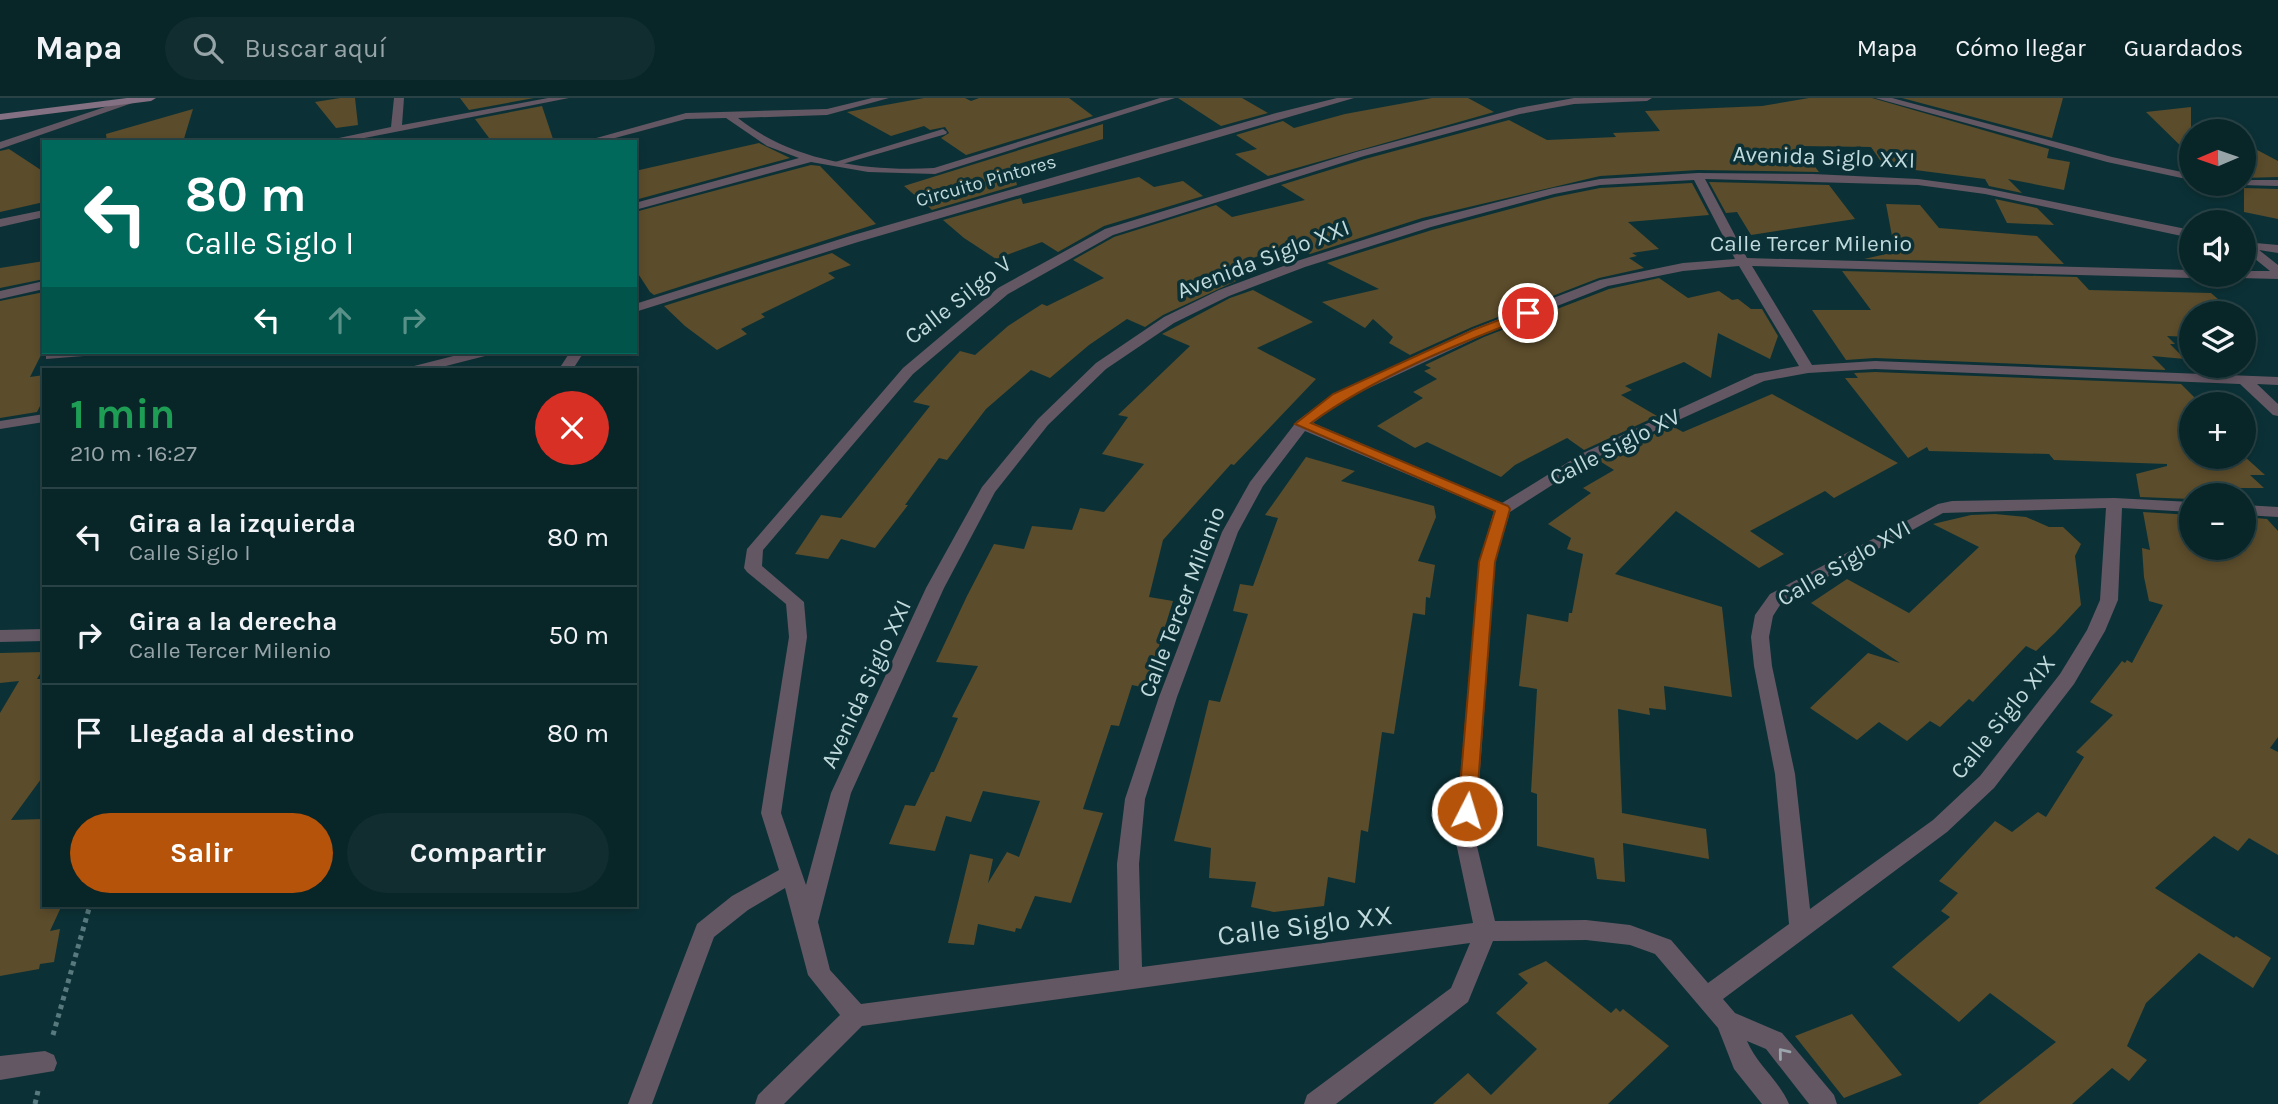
<!DOCTYPE html>
<html lang="es">
<meta charset="utf-8">
<style>
:root{--surface:#082528;--page:#112d30;--text:#f1f3f6;--muted:#98a5a8;--line:#294245;--accent:#b45309}
body{margin:0;font-family:Karla,sans-serif;background:var(--page);color:var(--text);height:100vh;display:flex;flex-direction:column;font-size:26px;white-space:nowrap}
*{box-sizing:border-box;margin:0}
p{font-size:23px;color:var(--muted)}
.icon{flex:none;width:38px;height:38px;fill:none;stroke:currentColor;stroke-width:2;stroke-linecap:round;stroke-linejoin:round}
.map{position:relative;flex:1;overflow:hidden}
.side{position:absolute;left:42px;top:270px;width:595px;height:539px;display:flex;flex-direction:column;background:var(--surface);border-radius:0px;box-shadow:0 4px 10px #0003,0 0 0 2px var(--line)}
.side>*{flex:none}
.top-card{position:absolute;left:42px;top:42px;width:595px;height:214px;border-radius:0px;box-shadow:0 4px 10px #0003,0 0 0 2px var(--line);background:#00695c;color:#fff;overflow:hidden}
.needle{width:46px;rotate:268deg}
.tools{position:absolute;left:2179px;top:21px;display:grid;gap:14px}
.tools a{display:grid;place-items:center;width:77px;height:77px;border-radius:50%;background:var(--surface);box-shadow:0 4px 10px #0003,0 0 0 2px var(--line);font-size:35px}
.pin{position:absolute;display:grid;place-items:center;width:60px;height:60px;color:#fff;margin:-30px;border:4px solid #fff;border-radius:50%;box-shadow:0 2px 7px #0007}
.me{position:absolute;width:77px;margin:-38px;rotate:5deg;stroke-linejoin:round;filter:drop-shadow(0 0 5px #0008)}
.turn{display:flex;align-items:center;gap:24px;height:147px;padding:0 28px;font-size:32px}
.turn .icon{width:91px;height:91px;stroke-width:2.5}
.turn b{display:block;font-size:49px;line-height:60px}
.lanes{display:flex;align-items:center;height:66px;padding:0 28px;background:#0003;justify-content:center;gap:35px;direction:ltr}
.lanes .off{opacity:.35}
.round{display:grid;place-items:center;flex:none;width:74px;height:74px;border-radius:37px;background:var(--page)}
.headline{display:flex;align-items:center;justify-content:space-between;height:119px;padding:0 28px}
h1{font-size:42px;font-weight:700;line-height:52px;color:#1e9e55}
.button{display:flex;gap:14px;margin-top:auto;padding:14px 28px}
.button a{flex:1;height:80px;border-radius:42px;background:var(--accent);color:#fff;font-size:28px;font-weight:700;line-height:80px;text-align:center}
.button a+a{background:var(--page);color:var(--text)}
ul{padding:0;list-style:none}
li{display:flex;align-items:center;gap:21px;height:98px;padding:0 28px;border-top:2px solid var(--line)}
li div{flex:1}
li b{display:block;font-size:26px}
li em{font-style:normal}
header{display:flex;align-items:center;gap:42px;box-sizing:border-box;height:98px;padding:0 35px;background:var(--surface);border-bottom:2px solid var(--line)}
header strong{font-size:33px}
nav{display:flex;gap:38px;margin-inline-start:auto;font-size:24px}
.search{width:490px;height:63px;background:var(--page);display:flex;align-items:center;gap:18px;box-sizing:border-box;padding:0 24px;border-radius:38px;color:var(--muted);font-size:26px}
.map>svg:first-child{display:block}
.building{fill:#5b4c2b}
.lines{fill:none;stroke-linecap:round;stroke-linejoin:round}
.path{stroke:#58797d;stroke-width:5;stroke-dasharray:4.5 4.5;stroke-linecap:butt}
.service{fill:#635763;fill-rule:evenodd}
.minor{fill:#635763;fill-rule:evenodd}
.secondary{fill:#837082;fill-rule:evenodd}
.oneway{stroke:#9ba6ac}
.route{fill:#b45309;stroke:#753606;stroke-width:2}
.labels{text-anchor:middle;dominant-baseline:central;stroke-width:7;stroke-linejoin:round;paint-order:stroke}
.far-street-label{font-size:19px;fill:#c1dadd;stroke:#0b3136}
.street-label{font-size:23px;fill:#c1dadd;stroke:#0b3136}
.near-street-label{font-size:28px;fill:#c1dadd;stroke:#0b3136}
</style>
<header>
<strong>Mapa</strong>
<div class="search"><svg class="icon" aria-label="search" viewBox="0 0 24 24"><circle cx="10" cy="10" r="6"/><path d="M15 15l6 6"/></svg>Buscar aquí</div>
<nav><a>Mapa</a><a>Cómo llegar</a><a>Guardados</a></nav>
</header>
<div class="map">
<svg width="2278" height="1006" viewBox="0 0 2278 1006">
<rect width="100%" height="100%" fill="#0b3136"/>
<path class="building" d="M340,0H355L358,27L336,30L315,4Z
M460,0H534L469,12Z
M924,0H965L971,3L979,0H1069L1093,18L966,57L941,40L949,35L945,29L930,32L924,28L891,38L847,14Z
M1178,0H1242L1268,15L1221,28Z
M1432,0H1468L1494,14L1268,78L1235,56L1257,51L1236,37L1283,23L1294,30L1345,16Z
M1809,0H1872L2049,51L2047,60L2070,64L2064,92L2008,81L2022,95L1989,88L1985,81L1884,68L1871,49L1799,48L1819,74L1698,72L1600,78L1422,120L1310,156L1291,146L1218,173L1236,183L1163,217L1145,229L1127,221L1089,247L1050,280L1031,272L986,311L947,362L939,360L905,407H908L875,450L841,441L828,461L795,456L821,417L841,420L930,308L913,304L960,253L975,257L1008,228L1042,206L1047,208L1104,180L1073,162L1114,139L1216,107L1232,119L1305,102L1281,87L1365,61L1509,22L1547,42L1616,39L1613,35L1660,33L1645,13L1762,8Z
M1902,0H2063L2052,40Z
M542,8L554,44H492L475,21Z
M2191,9V58L2146,14Z
M193,11L183,44H107L106,36Z
M1103,26V41L1012,68L1017,87L932,112L904,88Z
M759,45L790,60L635,102V73Z
M2244,45L2278,63V79L2244,80Z
M9,51L44,74V104L0,114V53Z
M811,67L820,68L876,126L654,197L650,194L635,171V114Z
M1139,79L1154,89L1183,83L1203,98L1104,128L1058,154L1042,144L996,161L964,140L943,122L1021,100L1023,106Z
M1709,84L1829,87L1855,121L1751,137L1737,114L1726,115Z
M1692,85L1709,117L1628,124L1659,151L1632,155L1637,158L1629,160L1644,170L1599,180L1472,229L1410,257L1389,245L1393,239L1373,221L1365,230L1322,204L1379,191L1327,165L1432,132L1555,99L1600,90Z
M2244,90L2278,91V121L2244,114Z
M1995,101L2037,110L2054,127L2007,125Z
M1886,106L1920,107L1939,130L2037,138L2064,166L1864,161L1895,154Z
M832,155L851,167L828,175L835,180L761,216L765,219L741,231L747,236L717,252L685,228L664,208Z
M44,163V181L0,190V170Z
M1842,173L2077,179L2089,192L2211,195L2234,215H2191V239L2167,238L2175,246H2170L2185,261L2152,258L2166,272L1875,260L1846,262L1812,212H1871Z
M1659,180L1688,200L1719,193L1732,202L1738,201L1751,211H1762L1778,238L1770,261L1718,235L1711,280L1684,264L1625,288L1632,292L1621,297L1657,318L1584,352L1567,340L1515,367L1501,379L1427,344L1415,350L1377,328L1423,300L1413,294L1437,281L1424,273L1431,270L1425,267L1484,239L1609,191Z
M1253,192L1313,224L1257,250L1316,281L1234,367L1231,366L1163,442L1149,499L1173,503L1146,590L1132,587L1119,628L1111,627L1083,711L1103,715L1071,805L1035,798L1021,831L1016,830L1015,834L978,826L974,847L948,845L970,756L993,761L988,785L1007,754L1019,759L1040,703L983,693L971,724L946,718L935,753L889,746L905,707L915,708L931,674H934L958,620L952,619L978,568L936,564L967,498L994,446L1024,451L1032,428L1072,432L1080,410L1104,414L1144,366L1102,356L1128,319L1118,317L1190,248L1162,236L1230,200Z
M44,194V251L30,279L44,277V300L37,314L0,320V203Z
M1875,274L2181,286L2201,306H2191V359L2244,358L2265,377H2250L2264,390H2238L2252,405H2244V397H2191V401L2140,399L2136,376L2167,368V366L2054,362L2049,356L1929,353L1927,349L1908,360L1845,280H1858L1854,275Z
M1772,296L1898,365L1834,400L1825,393L1750,433L1784,456L1759,470L1676,413L1615,476L1722,509L1732,599L1664,588L1666,612L1649,610L1650,617L1618,611L1622,715L1706,731L1709,761L1623,745L1625,784L1597,781L1594,760L1537,748V696L1531,694L1537,591L1519,588L1527,516L1568,524L1569,515H1572L1583,456L1567,451L1571,440L1548,426L1591,395L1583,390L1614,372L1598,362L1672,328L1683,334Z
M1306,359L1355,373L1341,383L1434,408L1436,419L1418,463L1435,467L1430,500L1426,499L1425,517L1413,515L1394,636L1382,634L1368,734L1361,732L1355,785L1328,779L1324,808L1274,814L1251,809L1256,784L1209,780L1211,750L1174,743L1209,602L1220,604L1248,516L1233,513L1240,486L1253,488L1278,420L1265,417Z
M2143,414L2191,417V450H2244V419L2267,421L2278,433V639L2270,650L2278,654V757L2249,740L2238,753L2214,738L2155,790L2234,840L2236,838L2271,860L2253,890L2199,855L2146,905L2127,948L2147,962L2129,983L2112,970L2072,1006H1978L2056,944L1990,895L1959,924L1892,869L1950,819L1941,813L1958,795L1939,783L1995,723L2012,734L2038,714L2046,719L2084,659L2076,654L2113,617L2090,604L2122,563L2125,565L2127,562L2132,565L2163,507L2149,503L2144,479L2142,450L2150,452Z
M1995,416L2026,419L2049,429H2063L2081,446L2075,458L2081,507L2055,535L2036,553L2026,548L1973,604L1969,601L1940,629L1930,623L1907,643L1879,624L1857,642L1810,610L1868,555L1900,565L1811,505L1847,481L1909,515L1979,449L1933,426L1971,417Z
M44,554V569L37,581H44V677L11,722L44,721V807H62L50,833L60,831L54,864L40,866L39,871L0,878V615L19,583L0,585V555Z
M1546,863L1611,915L1616,910L1620,914L1623,911L1669,948L1608,1006H1433L1468,975L1491,997L1537,951L1496,915L1528,885L1518,876Z
M1852,916L1902,977L1844,1000L1795,938Z"/>
<g class="lines">
<path class="path" d="M53,937L90,807
M35,1006L38,993"/>
<path class="service" d="M943,31L947,34L946,36L839,67L832,65Z"/>
<path class="minor" d="M132,0L141,2L0,51V44Z
M394,0H404L402,27L548,0H569L344,44H320L391,29Z
M872,0H889L827,17L738,20C791,63 868,74 934,70L1160,0H1175L935,76L868,74L811,64L635,112V105L799,60L767,48L726,20L686,21L600,44H582L686,15L827,11Z
M1337,0H1354L858,144L635,214V206L850,138L1276,15Z
M1574,0H1652L1647,3L1574,6L1520,16L1364,58L1113,137L1008,196L913,276L763,452L762,468L804,504L807,539L781,715L806,787L831,695L926,490L982,389L1038,321L1096,265L1164,219L1219,192L1297,163L1423,123L1553,90L1600,81L1698,75L1813,76L1918,81L1985,90L2191,132V140L1985,96L1918,87L1705,81L1747,160L2191,172V177H2197L2191,180L1752,168L1812,267L1875,263L2278,279V287L2257,286L2278,306V318L2273,317L2240,286L1875,271L1808,275L1764,283L1593,361L1510,414L1495,464L1475,740L1495,823L1586,822L1630,827L1671,842L1708,885L1789,826L1775,676L1754,568L1751,539L1755,517L1770,496L1938,406L1952,403L2114,400L2191,404V414L2122,410L2118,502L2105,533L2074,586L1994,690L1947,734L1723,901L1735,915L1782,935L1834,997L1837,1006H1809L1766,951L1747,943C1757,967 1779,982 1789,1006H1762L1734,971L1718,930L1655,856L1630,847L1586,842L1493,843L1468,904L1336,1006H1304L1307,997L1451,890L1470,845L862,928L784,1006H755L758,997L840,917L808,877L785,790L748,812L714,839L652,1006H628L697,826L732,798L779,772L761,715L789,539L786,506L747,474L744,470L747,451L903,270L998,190L1105,131L1356,54L1519,10ZM1694,82L1735,161L1683,165L1600,182L1473,231L1333,296L1297,323L1250,384L1222,434L1159,599L1125,701L1117,766L1119,872L861,906L830,872L818,824L851,695L944,490L995,394L1048,327L1106,271L1174,225L1229,198L1305,169L1431,129L1554,96L1600,87ZM1739,168L1799,268L1755,276L1583,355L1502,405L1313,325L1343,302L1483,237L1608,188L1683,173ZM1305,333L1494,413L1479,464L1455,740L1473,825L1142,869L1139,766L1145,701L1177,599L1238,434L1263,388ZM2106,410L2100,502L2087,532L2060,576L1980,678L1933,722L1810,811L1795,676L1772,568L1769,539L1773,518L1782,504L1943,415Z
M1875,0H1892L2112,59L2191,76V82L2107,64Z
M2244,82H2278V88L2240,87Z
M44,112V119L0,129V121Z
M2244,144L2278,147V155L2259,152L2278,167V181L2240,180L2238,177H2244V173H2270L2244,152Z
M44,183V191L0,201V193Z
M52,254H91L84,258L46,261V255Z
M469,254H491L489,257L434,271H412L414,268Z
M570,254H584L573,271H559Z
M44,316V324L0,331V323Z
M2244,407L2278,409V419L2244,417Z
M44,531V543L0,544V532Z
M45,953L54,957L57,965L54,973L0,982V958Z"/>
<path class="secondary" d="M127,0H156L151,3L0,22V16Z"/>
</g>
<defs><path id="oneway-chevron" d="M-2-3.5L2.5 0L-2 3.5" fill="none" stroke-width="1.6" stroke-linecap="round" stroke-linejoin="round" transform="scale(1.75)"/></defs>
<use class="oneway" href="#oneway-chevron" transform="translate(1783 955) rotate(-129)"/>
<path class="route" d="M1528,211L1533,212V217C1460,245 1374,279 1311,325L1508,408L1510,411L1495,464L1476,713L1474,718L1467,720L1460,718L1458,713L1479,464L1495,413L1295,326L1333,296L1473,232Z"/>
<g class="labels">
<g class="far-street-label">
<text transform="translate(986 83) rotate(-16)">Circuito Pintores</text>
</g>
<g class="street-label">
<text transform="translate(1824 59) rotate(2)">Avenida Siglo XXI</text>
<text x="1811" y="145">Calle Tercer Milenio</text>
<text transform="translate(1263 161) rotate(-21)">Avenida Siglo XXI</text>
<text transform="translate(958 202) rotate(-38)">Calle Silgo V</text>
<text transform="translate(1615 349) rotate(-27)">Calle Siglo XV</text>
<text transform="translate(1844 465) rotate(-30)">Calle Siglo XVI</text>
<text transform="translate(1182 504) rotate(-69)">Calle Tercer Milenio</text>
<text transform="translate(866 586) rotate(-65)">Avenida Siglo XXI</text>
<text transform="translate(2003 619) rotate(-51)">Calle Siglo XIX</text>
</g>
<g class="near-street-label">
<text transform="translate(1305 827) rotate(-7)">Calle Siglo XX</text>
</g>
</g>
</svg>
<div class="tools">
<a><svg class="needle" viewBox="-14 -14 28 28"><path d="M0-13l5 13h-10z" fill="#e53935"/><path d="M0 13l5-13h-10z" fill="#98a5a8"/></svg></a>
<a><svg class="icon" aria-label="sound" viewBox="0 0 24 24"><path d="M4 9h4l5-4v14l-5-4H4zM17 9q2 3 0 6"/></svg></a>
<a><svg class="icon" aria-label="layers" viewBox="0 0 24 24"><path d="M12 4l9 5-9 5-9-5zM3 14l9 5 9-5"/></svg></a>
<a>+</a>
<a>−</a>
</div>
<div class="pin" style="left:1528px;top:215px;background:#d93025"><svg class="icon" aria-label="arrive" viewBox="0 0 24 24"><path d="M6 21V4h12l-3 4 3 4H6"/></svg></div>
<svg class="me" style="left:1467px;top:713px" viewBox="-20 -20 40 40"><circle r="17" fill="#b45309" stroke="#fff" stroke-width="3"/><path d="M0-11L8 9 0 5-8 9z" fill="#fff"/></svg>
<div class="top-card">
<div class="turn"><svg class="icon" aria-label="left" viewBox="0 0 24 24"><path d="M17 20v-9H6M10 6l-5 5 5 5"/></svg><div><b>80 m</b>Calle Siglo I</div></div>
<div class="lanes"><svg class="icon" aria-label="left" viewBox="0 0 24 24"><path d="M17 20v-9H6M10 6l-5 5 5 5"/></svg><svg class="icon off" aria-label="ahead" viewBox="0 0 24 24"><path d="M12 20V5M6 11l6-6 6 6"/></svg><svg class="icon off" aria-label="right" viewBox="0 0 24 24"><path d="M7 20v-9h11M14 6l5 5-5 5"/></svg></div>
</div>
<section class="side">
<div class="headline"><div><h1>1 min</h1><p>210 m · 16:27</p></div><a class="round" style="background:#d93025;color:#fff"><svg class="icon" aria-label="close" viewBox="0 0 24 24"><path d="M6 6l12 12M18 6L6 18"/></svg></a></div>
<ul>
<li><svg class="icon" aria-label="left" viewBox="0 0 24 24"><path d="M17 20v-9H6M10 6l-5 5 5 5"/></svg><div><b>Gira a la izquierda</b><p>Calle Siglo I</p></div><em>80 m</em></li>
<li><svg class="icon" aria-label="right" viewBox="0 0 24 24"><path d="M7 20v-9h11M14 6l5 5-5 5"/></svg><div><b>Gira a la derecha</b><p>Calle Tercer Milenio</p></div><em>50 m</em></li>
<li><svg class="icon" aria-label="arrive" viewBox="0 0 24 24"><path d="M6 21V4h12l-3 4 3 4H6"/></svg><div><b>Llegada al destino</b></div><em>80 m</em></li>
</ul>
<div class="button"><a>Salir</a><a>Compartir</a></div>
</section>
</div>
